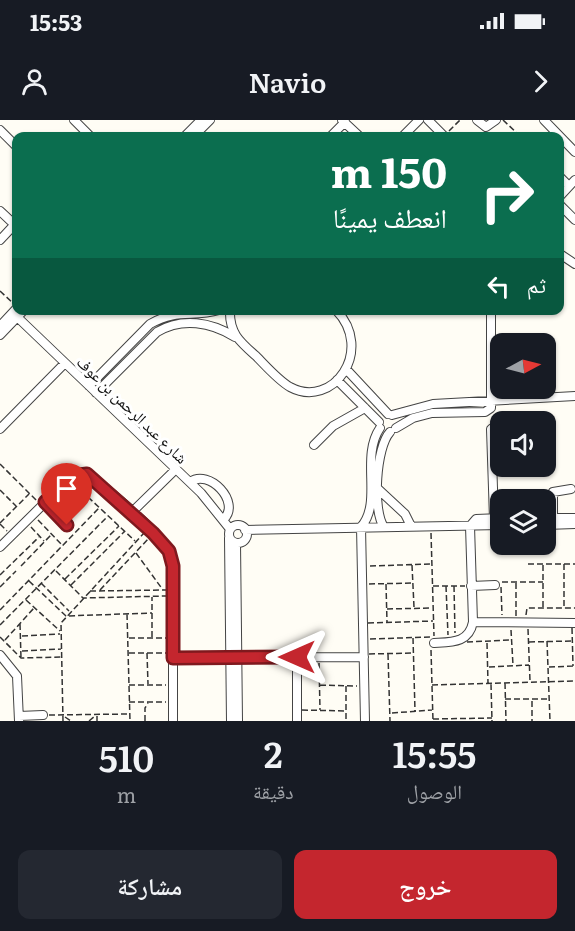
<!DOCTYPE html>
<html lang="ar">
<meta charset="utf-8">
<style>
:root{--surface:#171b24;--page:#242831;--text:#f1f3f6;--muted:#9ea1a6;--accent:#c4262e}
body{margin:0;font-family:Literata,"Noto Naskh Arabic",serif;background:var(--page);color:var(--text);direction:rtl;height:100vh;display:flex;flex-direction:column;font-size:22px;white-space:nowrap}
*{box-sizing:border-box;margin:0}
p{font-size:20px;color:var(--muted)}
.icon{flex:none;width:33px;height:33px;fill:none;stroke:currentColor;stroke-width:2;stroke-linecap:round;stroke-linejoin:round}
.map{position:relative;height:601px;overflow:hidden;direction:ltr}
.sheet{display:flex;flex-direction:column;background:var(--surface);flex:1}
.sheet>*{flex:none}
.hud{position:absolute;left:12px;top:12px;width:552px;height:183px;border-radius:12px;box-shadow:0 2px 4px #0004;direction:rtl;background:#0b6e4f;color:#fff;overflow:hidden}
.needle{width:39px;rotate:83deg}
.fabs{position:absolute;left:490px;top:213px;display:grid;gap:12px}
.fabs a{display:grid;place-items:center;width:66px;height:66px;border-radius:12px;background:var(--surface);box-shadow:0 2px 4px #0004;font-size:30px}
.pin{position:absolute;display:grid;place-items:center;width:51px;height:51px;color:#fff;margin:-62px -26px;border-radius:50% 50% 50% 0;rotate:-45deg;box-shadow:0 0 6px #0007}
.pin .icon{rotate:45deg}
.me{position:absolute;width:66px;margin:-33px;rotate:270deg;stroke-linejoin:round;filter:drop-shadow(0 0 4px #0008)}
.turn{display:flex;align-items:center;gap:21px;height:126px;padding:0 18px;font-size:27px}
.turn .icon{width:78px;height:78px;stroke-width:2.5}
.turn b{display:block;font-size:42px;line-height:51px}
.then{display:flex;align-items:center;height:57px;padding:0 18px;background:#0003;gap:12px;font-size:22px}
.eta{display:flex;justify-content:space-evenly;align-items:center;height:102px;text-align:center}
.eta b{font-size:36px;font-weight:600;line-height:42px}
.cta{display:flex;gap:12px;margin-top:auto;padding:12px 18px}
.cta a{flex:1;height:69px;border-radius:12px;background:var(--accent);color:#fff;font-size:24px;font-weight:600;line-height:69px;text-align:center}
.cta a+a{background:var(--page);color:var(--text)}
.status{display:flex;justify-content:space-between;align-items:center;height:42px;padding:0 30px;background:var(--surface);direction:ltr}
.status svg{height:16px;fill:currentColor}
header{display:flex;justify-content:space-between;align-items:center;height:78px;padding:0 18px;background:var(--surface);font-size:27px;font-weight:600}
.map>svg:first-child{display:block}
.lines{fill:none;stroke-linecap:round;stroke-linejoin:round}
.minor-casing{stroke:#444;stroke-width:10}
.path{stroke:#333;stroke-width:1.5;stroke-dasharray:6 3;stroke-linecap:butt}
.minor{stroke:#fff;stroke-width:8}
.route-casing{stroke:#7f191e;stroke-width:15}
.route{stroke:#c4262e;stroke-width:10}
.labels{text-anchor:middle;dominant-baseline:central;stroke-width:6;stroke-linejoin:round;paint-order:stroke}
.street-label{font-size:16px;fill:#111;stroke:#fff}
</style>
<div class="status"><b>15:53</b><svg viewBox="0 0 49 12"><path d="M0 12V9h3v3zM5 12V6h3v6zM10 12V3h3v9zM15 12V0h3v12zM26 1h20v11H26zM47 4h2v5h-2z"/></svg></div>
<header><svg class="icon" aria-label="forward" viewBox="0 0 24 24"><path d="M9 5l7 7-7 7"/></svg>Navio<svg class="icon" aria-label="person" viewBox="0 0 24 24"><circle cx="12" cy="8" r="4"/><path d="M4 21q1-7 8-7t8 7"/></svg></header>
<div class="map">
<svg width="575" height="601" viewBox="0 0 575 601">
<rect width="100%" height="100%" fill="#fffdf5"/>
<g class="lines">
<defs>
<path id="minor" d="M74,0L90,16
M342,0L359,16
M428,0L444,16
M477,0L486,7L496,0
M544,0L575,32
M0,10L16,26
M185,16L201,0
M194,16L210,0
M331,16L345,2
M403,16L419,0
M560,57L569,66
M560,76L575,60
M560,85L575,100
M0,91L15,105
M0,120L16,103
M560,134L575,144
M230,190C229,213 240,222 256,236C266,246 278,260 290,267C333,290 375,230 336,190
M13,193L201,373L230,409
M0,206L16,189
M0,215L24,190
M346,249L388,294
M337,260L379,302
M89,266L150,204C178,188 192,198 219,190
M96,273L157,212C182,197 211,202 235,217
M392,295L433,284L575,276
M504,302L533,301
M396,308L413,298L432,293L485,292L491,288V190
M0,309L65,243
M314,325L333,306L365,288
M190,362C209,348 241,382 224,399
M378,369L405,394L411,406
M45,382L67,405
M131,393L176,349
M60,397L81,375
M494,398L491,309L501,302
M501,398L476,399L470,406L473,502L575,503
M546,398H575
M553,398V372L571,369
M546,405L575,404
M229 414a9 9 0 1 1 18 0a9 9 0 1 1-18 0Z
M384,407C372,390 376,327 390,312
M245,410L501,405
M229,418L231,601
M236,423L238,601
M0,427L69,359L82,353L91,356C116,378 166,413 173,446V601
M471,466L495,465
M434,523C452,522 469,523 473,502
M0,535L17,556L19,601
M297,537V601
M173,538L364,537
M19,596L43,595
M365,601L361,407C383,382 360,337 380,308"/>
</defs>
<use href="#minor" class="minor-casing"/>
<path class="path" d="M503,0L520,16
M449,11L460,0
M0,171L14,184
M0,344L37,381
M0,370L16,386
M88,377L135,421
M38,400L62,425
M0,403L29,374
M0,404L7,411
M31,407L44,421
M431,413L434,516
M136,433L163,470
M528,444H575
M564,444V487
M412,445L414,487
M543,445V488
M21,446L52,414
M370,446L431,444
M56,451L83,478L166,476
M0,455L39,417
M65,459L119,406
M29,461L66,496L152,493
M502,462H543
M41,463L69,491
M516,463V497
M369,464L413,463
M386,464L387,502
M71,465L125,411
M433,466H465
M446,466L448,515
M454,466L455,513
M0,467L16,451
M501,467L502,495
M100,470L150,417
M90,471L166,470
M26,480L60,511
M387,489L432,488
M0,490L99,388
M127,494L130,601
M526,495L527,488H575
M368,503L433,501
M20,504L21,538
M0,505L108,396
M572,508L573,546
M528,509L530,561
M511,510L513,545
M22,516L60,514
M0,517L21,538L61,537
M152,517V477
M129,518H166
M413,518L415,591
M370,519L431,517
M5,520L34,488
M547,521L550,601
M467,522L511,520
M529,522L572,521
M487,523L488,563
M431,530L433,601
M22,531L61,529
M129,533H166
M147,533L148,564
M369,534L413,533
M388,534L390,601
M319,543L320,590
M489,547L529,545
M549,547L575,546
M505,563L506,601
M491,564L492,601
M129,565H166
M320,565L357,566
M432,565L575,561
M346,566V601
M505,579H548
M532,581V601
M129,582H166
M302,590L346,591
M392,593L432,590
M49,595L128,594
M97,596V601
M65,597L71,601
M433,599L492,598
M63,601L61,503L144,413
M89,601L95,596
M145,601V588L148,583"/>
<use href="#minor" class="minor"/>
</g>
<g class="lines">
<defs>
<path id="route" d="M67,405L45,382L72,356L87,354L153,413L169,431L173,446V538L297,537"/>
</defs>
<use href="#route" class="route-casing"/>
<use href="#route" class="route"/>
</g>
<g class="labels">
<g class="street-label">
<text transform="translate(133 289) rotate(44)">شارع عبد الرحمن بن عوف</text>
</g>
</g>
</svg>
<div class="fabs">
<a><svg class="needle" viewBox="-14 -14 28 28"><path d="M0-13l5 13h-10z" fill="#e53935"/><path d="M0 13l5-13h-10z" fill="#9ea1a6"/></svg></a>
<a><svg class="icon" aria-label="sound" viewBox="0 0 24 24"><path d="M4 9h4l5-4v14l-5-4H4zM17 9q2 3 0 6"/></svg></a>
<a><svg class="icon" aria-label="layers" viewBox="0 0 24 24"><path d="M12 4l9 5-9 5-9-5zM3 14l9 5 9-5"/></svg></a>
</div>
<div class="pin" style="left:67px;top:405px;background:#d93025"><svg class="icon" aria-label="arrive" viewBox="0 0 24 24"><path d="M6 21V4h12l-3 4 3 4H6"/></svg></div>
<svg class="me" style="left:297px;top:537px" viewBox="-20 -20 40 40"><path d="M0-17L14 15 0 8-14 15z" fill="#c4262e" stroke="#fff" stroke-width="4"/></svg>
<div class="hud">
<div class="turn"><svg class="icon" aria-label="right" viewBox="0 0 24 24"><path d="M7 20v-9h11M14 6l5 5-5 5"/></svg><div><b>150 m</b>انعطف يمينًا</div></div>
<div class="then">ثم<svg class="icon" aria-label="left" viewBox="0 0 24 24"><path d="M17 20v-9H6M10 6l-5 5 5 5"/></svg></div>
</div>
</div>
<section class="sheet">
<div class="eta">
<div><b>15:55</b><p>الوصول</p></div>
<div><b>2</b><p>دقيقة</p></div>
<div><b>510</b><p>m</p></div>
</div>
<div class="cta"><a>خروج</a><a>مشاركة</a></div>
</section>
